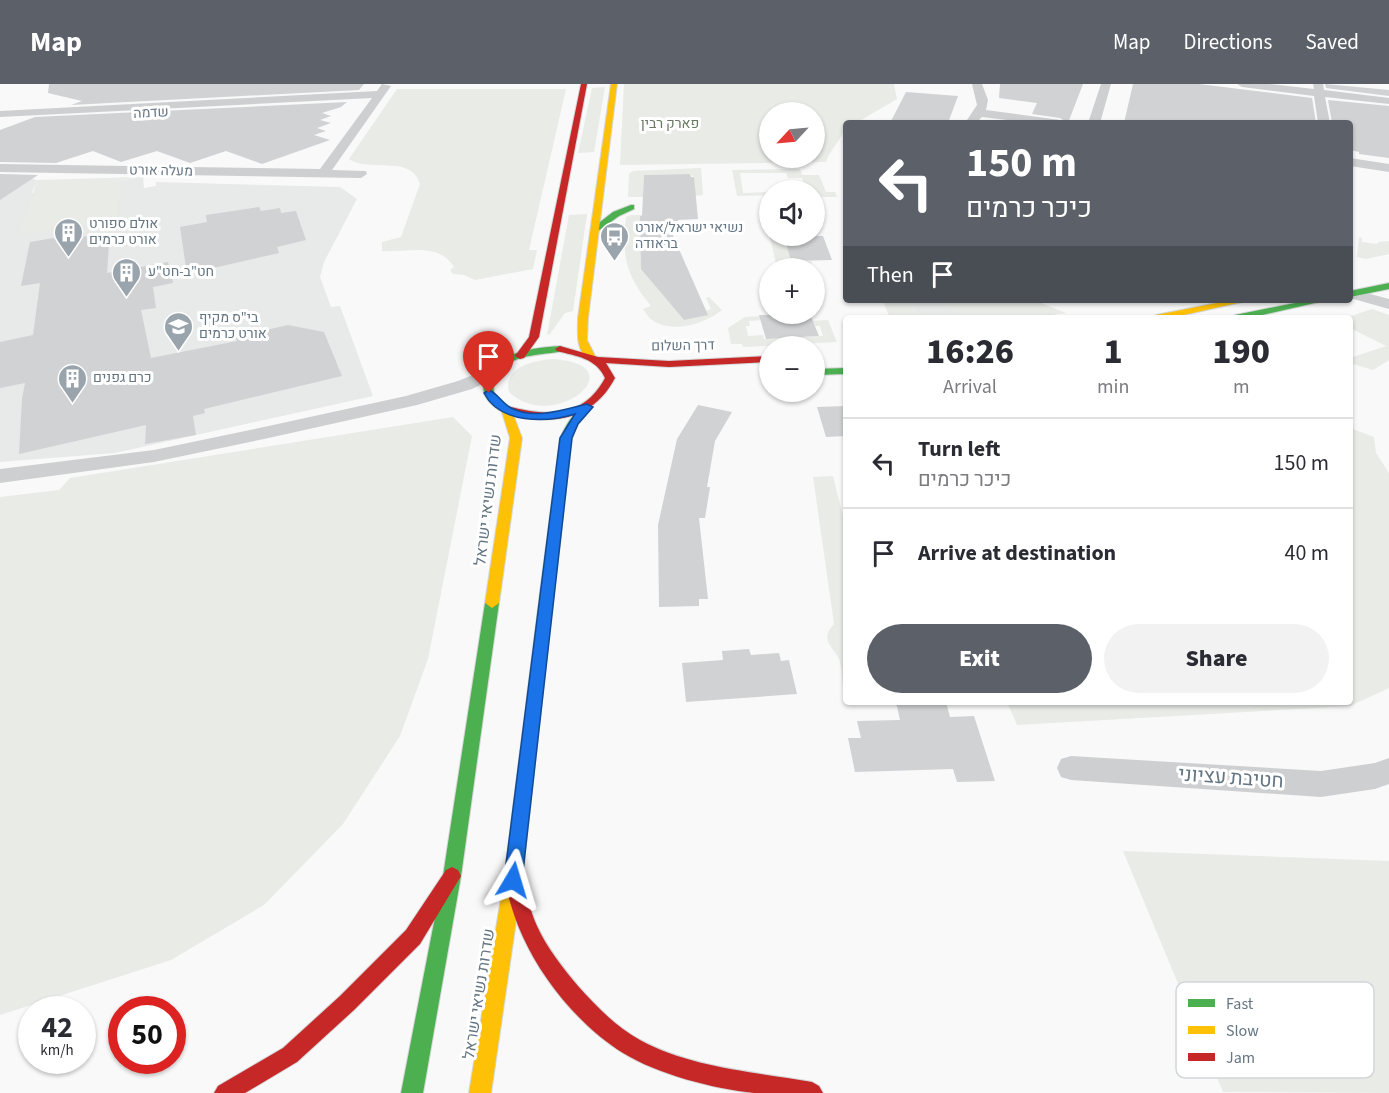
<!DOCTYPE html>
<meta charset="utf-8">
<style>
:root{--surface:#fff;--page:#f2f2f3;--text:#2b2b33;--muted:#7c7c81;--line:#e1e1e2;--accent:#5c6169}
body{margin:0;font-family:"Source Sans 3",Heebo,sans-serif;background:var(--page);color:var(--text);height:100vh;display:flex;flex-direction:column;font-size:22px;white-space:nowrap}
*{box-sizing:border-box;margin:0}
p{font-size:20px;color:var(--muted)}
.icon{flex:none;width:33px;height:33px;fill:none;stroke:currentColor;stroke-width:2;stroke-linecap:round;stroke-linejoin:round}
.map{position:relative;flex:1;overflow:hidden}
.drawer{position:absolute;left:843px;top:231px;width:510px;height:390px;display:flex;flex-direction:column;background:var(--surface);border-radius:6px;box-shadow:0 2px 4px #0004}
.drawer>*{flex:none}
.hud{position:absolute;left:843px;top:36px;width:510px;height:183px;border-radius:6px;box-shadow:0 2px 4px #0004;background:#5c6169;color:#fff;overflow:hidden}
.needle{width:39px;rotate:244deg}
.controls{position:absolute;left:759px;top:18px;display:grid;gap:12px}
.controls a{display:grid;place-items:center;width:66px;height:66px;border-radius:50%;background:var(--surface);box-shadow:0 2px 4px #0004;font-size:30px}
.speed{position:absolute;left:18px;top:912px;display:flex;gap:12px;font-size:30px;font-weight:700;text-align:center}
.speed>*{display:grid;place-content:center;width:78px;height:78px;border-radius:50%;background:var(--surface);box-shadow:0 2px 4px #0004;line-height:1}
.speed small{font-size:15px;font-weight:400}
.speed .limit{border:9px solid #d22;background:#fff;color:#111}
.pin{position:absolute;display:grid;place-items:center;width:51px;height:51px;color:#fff;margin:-62px -26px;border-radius:50% 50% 50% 0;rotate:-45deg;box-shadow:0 0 6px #0007}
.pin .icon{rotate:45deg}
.me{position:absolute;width:66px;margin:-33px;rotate:7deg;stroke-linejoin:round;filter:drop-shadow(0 0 4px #0008)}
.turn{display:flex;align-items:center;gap:21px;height:126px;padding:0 24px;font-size:27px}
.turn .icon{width:78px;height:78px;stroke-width:2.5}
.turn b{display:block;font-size:42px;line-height:51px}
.then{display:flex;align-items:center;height:57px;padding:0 24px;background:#0003;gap:12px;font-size:22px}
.eta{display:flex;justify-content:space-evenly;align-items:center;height:102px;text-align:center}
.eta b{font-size:36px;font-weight:800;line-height:42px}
.primary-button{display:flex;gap:12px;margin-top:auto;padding:12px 24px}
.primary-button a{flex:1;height:69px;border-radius:36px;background:var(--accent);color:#fff;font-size:24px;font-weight:800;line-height:69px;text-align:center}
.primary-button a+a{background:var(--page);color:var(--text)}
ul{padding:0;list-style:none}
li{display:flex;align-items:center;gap:18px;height:90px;padding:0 24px;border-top:2px solid var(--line)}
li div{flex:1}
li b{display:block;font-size:22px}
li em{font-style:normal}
header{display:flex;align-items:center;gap:36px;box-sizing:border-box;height:84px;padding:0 30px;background:var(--accent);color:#fff}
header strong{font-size:28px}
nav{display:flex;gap:33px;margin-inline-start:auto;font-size:21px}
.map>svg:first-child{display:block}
.built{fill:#e8e9e9}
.green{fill:#e8ebe6;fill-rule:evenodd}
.building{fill:#d0d2d3}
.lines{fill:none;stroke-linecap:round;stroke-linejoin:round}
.fast-casing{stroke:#d5d6d7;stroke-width:2}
.slow-casing{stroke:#d5d6d7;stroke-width:2}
.jam-casing{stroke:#d5d6d7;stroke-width:2}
.street{fill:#cecfd0;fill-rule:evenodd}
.fast{fill:#4caf50;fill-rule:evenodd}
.slow{fill:#ffc107;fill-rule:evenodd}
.jam{fill:#c62828;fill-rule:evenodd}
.route{fill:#1a73e8;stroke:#114b97;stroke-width:1.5}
.labels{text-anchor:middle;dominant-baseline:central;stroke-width:6;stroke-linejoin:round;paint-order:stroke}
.far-street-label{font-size:14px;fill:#657683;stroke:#fff}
.far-park-label{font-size:14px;fill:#687a64;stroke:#fff}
.far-poi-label{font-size:14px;fill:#657683;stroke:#fff;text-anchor:start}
.street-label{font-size:16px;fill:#657683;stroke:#fff}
.near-street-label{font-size:20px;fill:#657683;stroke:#fff}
.key{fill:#fff;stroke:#d1d6da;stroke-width:1.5}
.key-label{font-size:16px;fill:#657683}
</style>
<header>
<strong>Map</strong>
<nav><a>Map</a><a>Directions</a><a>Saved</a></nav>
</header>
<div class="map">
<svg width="1389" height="1009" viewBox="0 0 1389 1009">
<rect width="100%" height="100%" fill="#f9f9f9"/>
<path class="built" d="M0,93H25L37,96L32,109L143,93L144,104L156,102V98L340,103L357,115L324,178L320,193L331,223L340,222L373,312L115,369L0,378Z
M901,216H1043L976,234H925Z"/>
<path class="green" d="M624,0H894L897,15L856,39H846C846,51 830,65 826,78L620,81ZM770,28H814V74H770Z
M605,3L594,68L578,69L592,4Z
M397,5H566L529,166H537L533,185L475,196L464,191L453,190L450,186L454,183C438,157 406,169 382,167V158L401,153L420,100C412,70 369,89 349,75Z
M701,84L703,111L684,113L695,109L694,93L690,90L644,91L643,111L667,113H628L629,90L633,87Z
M800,85L802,91H819L826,108H835L837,113H815L814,106H811L808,100H804L802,94H788L786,89H740L743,109L769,108V111L737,112L732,86Z
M143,93L120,96L118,136L20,151L37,96Z
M587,130L573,227L565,229L550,250L547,251L569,131Z
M631,131H675L640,132L641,163L653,199L684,236L711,225L706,214L709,213L722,226C705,240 672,250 652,236C648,233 645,228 643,225L651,222C625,190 622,173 626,133Z
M769,149L770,152H795H779L781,161L787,162L791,177H811L813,184H777Z
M1359,153L1362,154V158L1377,160L1378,158L1389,157V170L1366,175L1357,173Z
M901,216L925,234H890L883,217Z
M938,216H1043L1039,218L1066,229L1028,234H963Z
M1372,225L1389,231V276L1373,286L1353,280L1350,279V274L1386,262L1350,244V234H1345Z
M764,232L765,236L749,237L750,242H746L748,252L763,251L764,255L823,252L820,242H815L813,237L828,236L837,258L743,263L742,260H731L728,244L745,233Z
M552,275C639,280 554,351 509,308C503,283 533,277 552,275Z
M453,333L472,352L428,575L400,652L343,740L264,821L171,876L0,931V413L59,406L70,394Z
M1350,344L1374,353L1376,369L1389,389V604L1350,622L1017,641L1007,618H1350Z
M833,392L846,444V602H843C842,594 842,580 838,573C831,561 820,555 834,540L813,393Z
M1123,767L1389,777V1009L1223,1008Z"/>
<path class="building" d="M49,0H364L359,6L71,21L82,17L48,9Z
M1000,0H1083L1068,39L1060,34L1032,30L1037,19L999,14Z
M1133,0H1199L1312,14L1316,39H1124Z
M1325,0L1389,6V12L1326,4Z
M906,8L958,12L948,39H890Z
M1328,16L1389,22V74L1359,70V68L1350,66V39H1332Z
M347,18L341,23L322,29L331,32L320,36L331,39L317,44L326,47L314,51L330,56L262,80L226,67L190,79L157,67L121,78L93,67L56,79L0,78V46L35,33Z
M0,90L38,91L0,116Z
M690,90L691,93H694L698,135L678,136L680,147H671L708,231L684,236L641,185L640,132H642L644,91Z
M259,123L261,127L280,124L281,129L296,127L306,156L277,163L279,169L187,190L180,143L207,138L206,131Z
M84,149L83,153L95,151L93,163L109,160L107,189L168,178L173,199L153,203L156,224L141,226L151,274L237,257L235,253L288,241L324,248L342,292L204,325L205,329L193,332L196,351L145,360L146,341L19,370L22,315L25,299L0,304V258L33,251L40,199L21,202L30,158Z
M784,152H823L832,176L791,177Z
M810,230L819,252L766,255L759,231Z
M698,321L732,328L715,357L707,403H710L705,434H699L708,515H699V522L659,523L658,441L677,355Z
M846,322V352L826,353L817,323Z
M749,565L751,571L779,569L781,577L789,576L797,610L686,618L682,579L723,576L722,567Z
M896,618H946L950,633L974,632L995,697L957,698L953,685L855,688L848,654H861L857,637L900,636Z"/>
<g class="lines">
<defs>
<path id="fast" d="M631,121H634V125L619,132L598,147L591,145L613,128Z
M1389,199V205L1350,213V207Z
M1310,216H1328L1249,234H1230L1235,231Z
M560,262L565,265L563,267C540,272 503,269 495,297C493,302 493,306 495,311C498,317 504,320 508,324L507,326H499C490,320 481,311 484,299C492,268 533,264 560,262Z
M846,284V290L814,291V285Z
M587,320L592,323L578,340L572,354L553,517L546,522L539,517L560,354C566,341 574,326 587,320Z
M492,514L499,519L461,792L423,1009H401L443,792L485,519Z"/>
<path id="slow" d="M611,0H617L588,234L587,256L595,272L590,275C575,268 578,248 578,234Z
M1232,216H1251L1170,234H1151L1156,231Z
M506,322L511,325L522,354L499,519L492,524L485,519L510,354L501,325Z
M546,512L553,517L522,796L491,1009H469L504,796L539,517Z"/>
<path id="jam" d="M581,0H587L539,253L524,274L520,275L515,272L529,253Z
M560,262L598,273L669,277L770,272V278L669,283L606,279L615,294C591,340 544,343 499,326V322L503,321C543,332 582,337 605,294C596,274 576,272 557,267L555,265Z
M452,783L458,786L461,792L420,860L354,926L297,978L245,1009H214L218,1002L283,964L340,912L406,846L446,786Z
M513,787L519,790C527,807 529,825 537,842C547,864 563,884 578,902C596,922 616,943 640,956C691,984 756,988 812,998L819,1002L823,1009C800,1009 776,1009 754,1009C714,1005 657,990 623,969C581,943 543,897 523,853C514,834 509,815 504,796L507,790Z"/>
</defs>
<use href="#fast" class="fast-casing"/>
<use href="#slow" class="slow-casing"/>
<use href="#jam" class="jam-casing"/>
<path class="street" d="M382,0L391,2L332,86L366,87L367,90L361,94L0,88V80L320,85L372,14L0,33V27L377,7Z
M972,0H982L988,16L986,26L1060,36L1066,39H1033L982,33L976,39H965L977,21Z
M1101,0H1111L1100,39H1088Z
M1237,0H1269L1314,5L1313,0H1323L1324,6L1389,14V20L1325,13L1330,39H1318L1314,12L1242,3Z
M1350,74L1389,80V88L1350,82Z
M1352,205L1389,215V225L1350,214V206Z
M495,282L501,283L504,287L501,291L472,305L417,321L264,355L154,378L0,399V385L154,366L264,343L406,312L458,297Z
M1071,672L1321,687L1375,679L1389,674V700L1375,705L1321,713L1071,696L1061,693L1057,684L1061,675Z"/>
<use href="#fast" class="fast"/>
<use href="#slow" class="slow"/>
<use href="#jam" class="jam"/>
</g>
<path class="route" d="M489,306C497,309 502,319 511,324C535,336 563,326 587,320L593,323L578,340L572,354L522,796L520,803L513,805L507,803L504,796L560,354L575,330C546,339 500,340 484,309Z"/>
<defs>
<symbol id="building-pin" viewBox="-11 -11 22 30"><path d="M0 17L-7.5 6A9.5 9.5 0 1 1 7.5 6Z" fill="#99a4ac" stroke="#fff"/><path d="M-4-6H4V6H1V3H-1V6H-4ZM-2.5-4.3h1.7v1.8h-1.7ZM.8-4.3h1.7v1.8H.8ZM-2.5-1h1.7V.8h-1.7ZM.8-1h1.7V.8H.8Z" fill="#fff"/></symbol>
<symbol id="bus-pin" viewBox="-11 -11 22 30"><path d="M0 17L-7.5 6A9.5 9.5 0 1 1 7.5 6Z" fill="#99a4ac" stroke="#fff"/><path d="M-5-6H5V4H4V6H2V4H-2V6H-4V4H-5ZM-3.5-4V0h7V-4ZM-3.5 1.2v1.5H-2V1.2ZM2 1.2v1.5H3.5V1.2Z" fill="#fff"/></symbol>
<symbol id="school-pin" viewBox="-11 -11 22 30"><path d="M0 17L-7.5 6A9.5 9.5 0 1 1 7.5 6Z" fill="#99a4ac" stroke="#fff"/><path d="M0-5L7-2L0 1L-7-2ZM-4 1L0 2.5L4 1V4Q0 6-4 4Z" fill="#fff"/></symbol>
</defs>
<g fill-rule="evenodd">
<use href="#building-pin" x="52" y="132" width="33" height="45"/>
<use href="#bus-pin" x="598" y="136" width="33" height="45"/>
<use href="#building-pin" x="110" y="172" width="33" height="45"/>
<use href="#school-pin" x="162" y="226" width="33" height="45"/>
<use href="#building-pin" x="56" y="278" width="33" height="45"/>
</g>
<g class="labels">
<g class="far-street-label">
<text transform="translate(151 29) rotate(-3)">שדמה</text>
<text transform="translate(161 87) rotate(1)">מעלה אורט</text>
<text transform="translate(683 262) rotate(-1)">דרך השלום</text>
</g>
<g class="far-park-label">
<text x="670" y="40">פארק רבין</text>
</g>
<g class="far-poi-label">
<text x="89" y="140">אולם ספורט<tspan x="89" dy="16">אורט כרמים</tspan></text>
<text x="635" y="144">נשיאי ישראל/אורט<tspan x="635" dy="16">בראודה</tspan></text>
<text x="148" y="188">חט"ב-חט"ע</text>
<text x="199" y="234">בי"ס מקיף<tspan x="199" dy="16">אורט כרמים</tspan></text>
<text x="93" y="294">כרם גפנים</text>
</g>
<g class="street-label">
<text transform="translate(488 416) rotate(-83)">שדרות נשיאי ישראל</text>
<text transform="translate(479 910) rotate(-81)">שדרות נשיאי ישראל</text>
</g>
<g class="near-street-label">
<text transform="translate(1231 694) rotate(4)">חטיבת עציוני</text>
</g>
</g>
<rect x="1176" y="898" width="198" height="96" rx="9" class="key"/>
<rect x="1188" y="915" width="27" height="8" fill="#4caf50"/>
<rect x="1188" y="942" width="27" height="8" fill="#ffc107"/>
<rect x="1188" y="969" width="27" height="8" fill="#c62828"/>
<g class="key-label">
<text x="1226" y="925">Fast</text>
<text x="1226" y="952">Slow</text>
<text x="1226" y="979">Jam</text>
</g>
</svg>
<div class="controls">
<a><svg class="needle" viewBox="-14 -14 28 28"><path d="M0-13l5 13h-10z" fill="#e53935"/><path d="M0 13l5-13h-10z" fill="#7c7c81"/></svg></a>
<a><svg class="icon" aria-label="sound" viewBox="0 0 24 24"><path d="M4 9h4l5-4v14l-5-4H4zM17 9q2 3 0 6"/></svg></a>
<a>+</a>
<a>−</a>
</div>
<div class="speed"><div>42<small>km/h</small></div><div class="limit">50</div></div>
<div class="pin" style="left:489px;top:309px;background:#d93025"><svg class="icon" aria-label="arrive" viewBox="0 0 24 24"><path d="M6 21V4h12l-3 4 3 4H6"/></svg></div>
<svg class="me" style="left:513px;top:796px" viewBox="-20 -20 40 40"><path d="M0-17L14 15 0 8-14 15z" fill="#1a73e8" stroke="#fff" stroke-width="4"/></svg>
<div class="hud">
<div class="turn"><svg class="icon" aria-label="left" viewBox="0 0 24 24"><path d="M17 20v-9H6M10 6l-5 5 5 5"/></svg><div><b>150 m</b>כיכר כרמים</div></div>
<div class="then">Then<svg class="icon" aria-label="arrive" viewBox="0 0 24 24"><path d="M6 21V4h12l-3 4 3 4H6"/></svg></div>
</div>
<section class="drawer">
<div class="eta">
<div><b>16:26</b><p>Arrival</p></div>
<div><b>1</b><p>min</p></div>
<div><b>190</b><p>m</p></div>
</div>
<ul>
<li><svg class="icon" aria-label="left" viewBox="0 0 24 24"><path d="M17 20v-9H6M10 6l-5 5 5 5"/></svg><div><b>Turn left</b><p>כיכר כרמים</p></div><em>150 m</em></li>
<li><svg class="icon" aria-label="arrive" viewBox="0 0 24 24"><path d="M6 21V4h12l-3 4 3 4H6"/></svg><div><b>Arrive at destination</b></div><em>40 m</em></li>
</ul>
<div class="primary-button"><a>Exit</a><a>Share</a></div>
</section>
</div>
